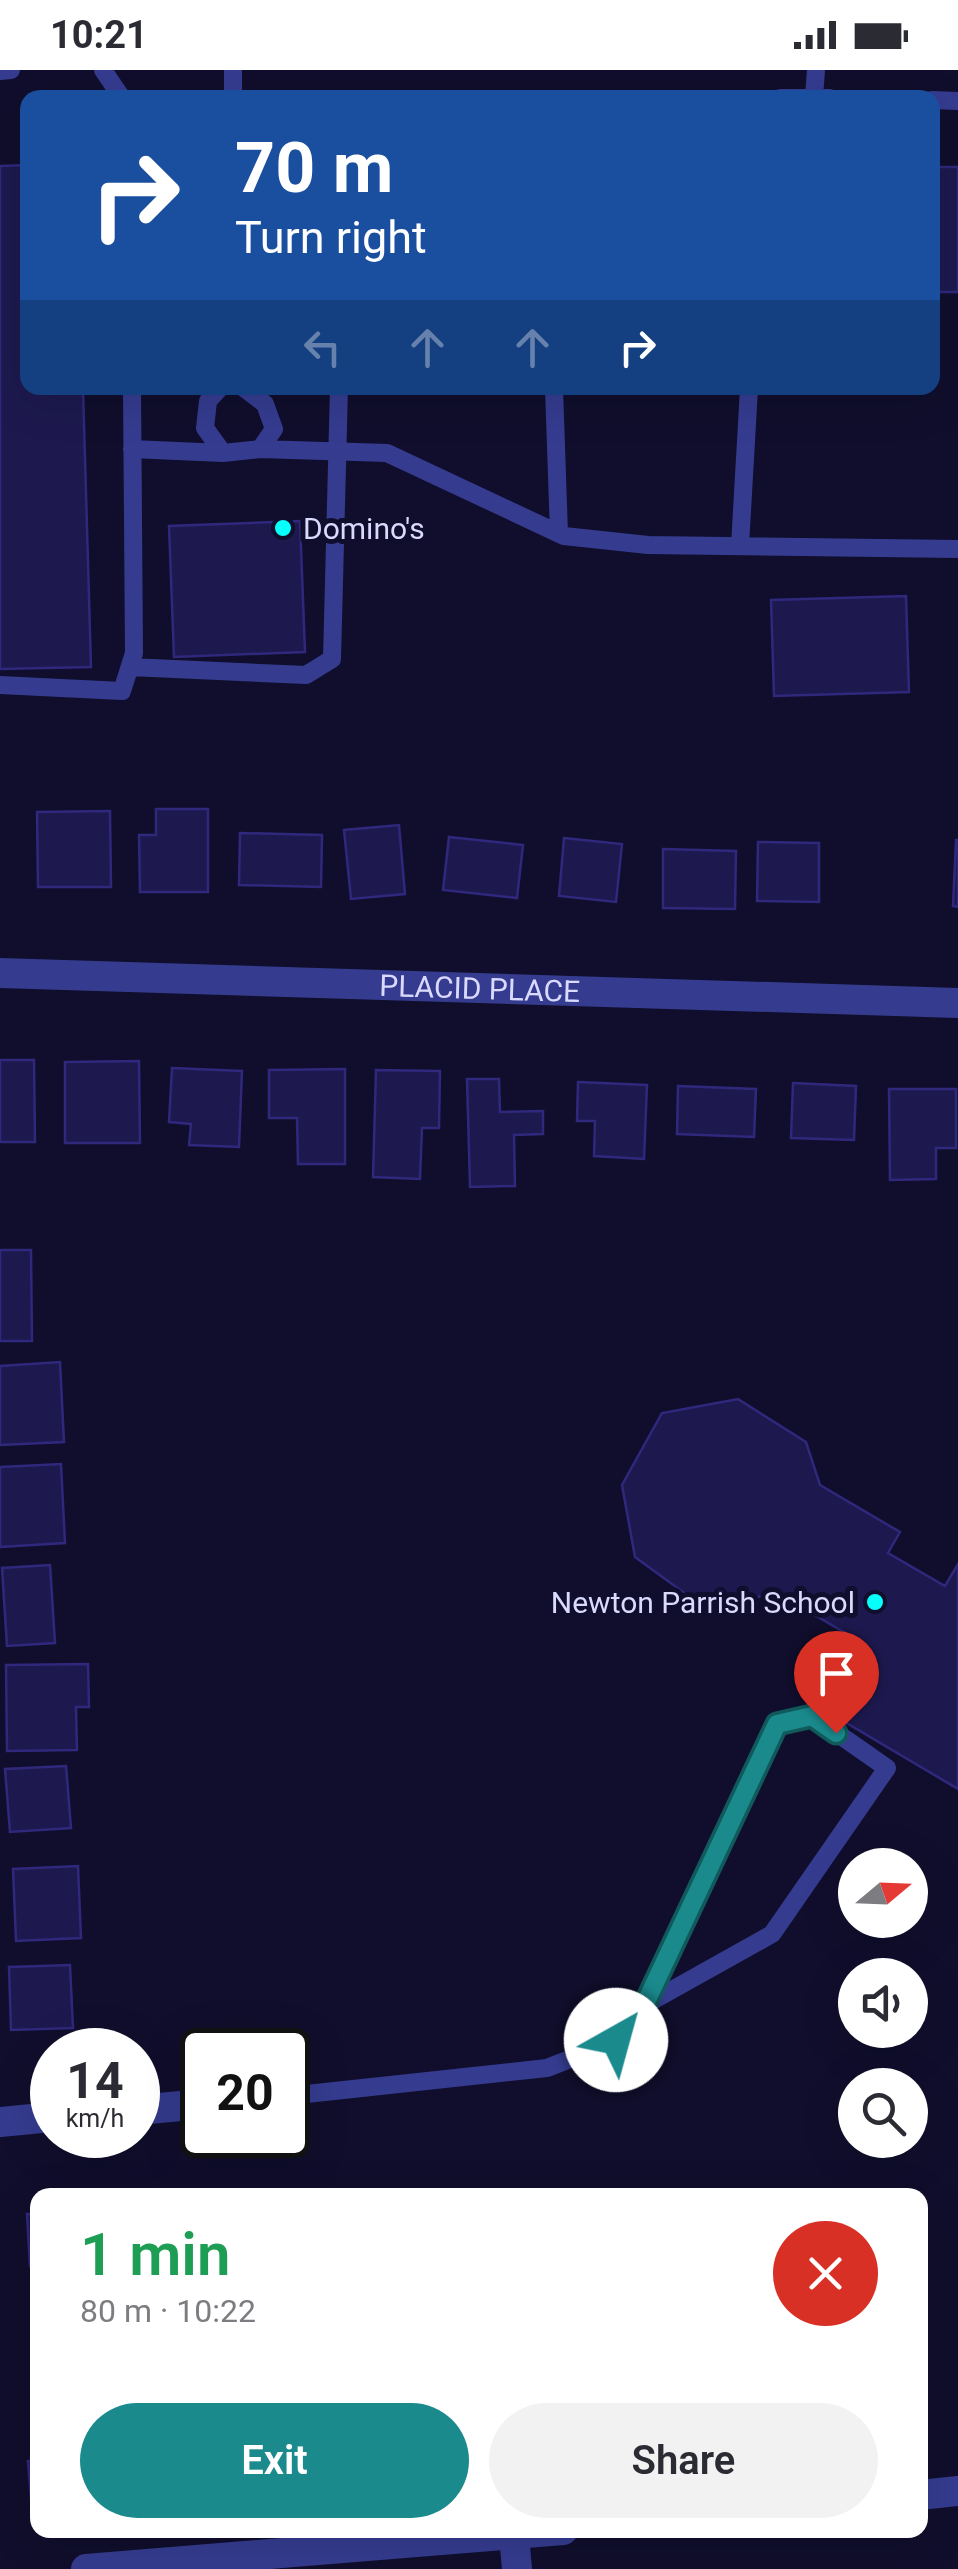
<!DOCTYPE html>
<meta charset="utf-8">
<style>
:root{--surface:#fff;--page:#f2f2f3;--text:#2b2b33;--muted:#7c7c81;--accent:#1a8a8d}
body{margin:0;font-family:Roboto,sans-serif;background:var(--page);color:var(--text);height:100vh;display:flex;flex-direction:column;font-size:38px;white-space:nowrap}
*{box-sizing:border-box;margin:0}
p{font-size:32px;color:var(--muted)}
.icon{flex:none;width:55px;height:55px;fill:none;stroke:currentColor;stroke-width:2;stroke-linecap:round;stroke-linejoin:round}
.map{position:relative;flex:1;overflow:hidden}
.sheet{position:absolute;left:30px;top:2118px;width:898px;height:350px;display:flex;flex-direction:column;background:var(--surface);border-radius:20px;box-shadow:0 10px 40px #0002}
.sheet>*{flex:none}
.top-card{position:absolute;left:20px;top:20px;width:920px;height:305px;border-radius:20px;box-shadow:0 10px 40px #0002;background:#1a4fa0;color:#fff;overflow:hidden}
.needle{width:65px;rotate:71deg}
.buttons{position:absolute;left:838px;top:1778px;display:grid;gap:20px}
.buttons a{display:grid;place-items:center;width:90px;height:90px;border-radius:50%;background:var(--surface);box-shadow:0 10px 40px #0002;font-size:50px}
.speed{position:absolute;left:30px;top:1958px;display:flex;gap:20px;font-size:50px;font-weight:700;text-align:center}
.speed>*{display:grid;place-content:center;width:130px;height:130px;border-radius:50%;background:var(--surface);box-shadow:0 10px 40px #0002;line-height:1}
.speed small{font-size:25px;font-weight:400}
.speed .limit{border:5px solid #111;border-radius:15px;background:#fff;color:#111}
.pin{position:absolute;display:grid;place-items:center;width:85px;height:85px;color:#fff;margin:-102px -42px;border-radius:50% 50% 50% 0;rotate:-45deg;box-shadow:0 0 10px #0007}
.pin .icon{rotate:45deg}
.me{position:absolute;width:110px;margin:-55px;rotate:38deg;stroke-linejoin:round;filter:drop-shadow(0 0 8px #0008)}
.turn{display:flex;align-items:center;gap:35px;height:210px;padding:0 50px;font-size:45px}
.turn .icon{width:130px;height:130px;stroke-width:2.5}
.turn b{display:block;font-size:70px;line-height:85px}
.lanes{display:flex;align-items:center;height:95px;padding:0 50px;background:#0003;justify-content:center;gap:50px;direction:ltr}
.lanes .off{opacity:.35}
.round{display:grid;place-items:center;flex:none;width:105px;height:105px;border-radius:52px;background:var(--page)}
.headline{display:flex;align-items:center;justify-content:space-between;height:170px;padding:0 50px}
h1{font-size:60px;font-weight:600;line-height:75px;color:#1e9e55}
.cta{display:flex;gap:20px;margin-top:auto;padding:20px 50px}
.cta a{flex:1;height:115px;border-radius:60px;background:var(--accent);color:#fff;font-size:40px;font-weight:600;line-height:115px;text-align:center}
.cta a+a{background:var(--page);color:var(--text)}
.status{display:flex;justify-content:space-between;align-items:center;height:70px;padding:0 50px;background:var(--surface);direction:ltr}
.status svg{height:28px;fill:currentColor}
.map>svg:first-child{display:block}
.building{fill:#1d194f;stroke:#2f287d;stroke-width:2.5}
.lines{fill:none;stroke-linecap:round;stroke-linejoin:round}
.lane{stroke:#353c90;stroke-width:18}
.street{stroke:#353c90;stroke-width:30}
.route-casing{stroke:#115a5c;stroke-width:25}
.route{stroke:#1a8a8d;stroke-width:18}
.poi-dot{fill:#06fffb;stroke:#100e2c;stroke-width:4}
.labels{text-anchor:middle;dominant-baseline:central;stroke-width:10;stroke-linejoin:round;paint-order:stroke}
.poi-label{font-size:30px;fill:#dadaff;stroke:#100e2c;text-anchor:start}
.street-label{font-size:30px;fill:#dadaff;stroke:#100e2c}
</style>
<div class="status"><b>10:21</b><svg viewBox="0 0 49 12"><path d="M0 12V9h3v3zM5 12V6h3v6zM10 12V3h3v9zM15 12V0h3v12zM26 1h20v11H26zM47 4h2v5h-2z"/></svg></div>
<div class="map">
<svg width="958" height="2499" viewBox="0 0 958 2499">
<rect width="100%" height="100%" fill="#100e2c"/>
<path class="building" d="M28,95V318H83L91,597L0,599V96Z
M932,97H958V222H932Z
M300,451L305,582L174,587L169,456Z
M906,526L909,622L774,626L771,530Z
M156,739H208V822H140L139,765H156Z
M110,741L111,817H38L37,742Z
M399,755L405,824L351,829L344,760Z
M240,763L322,765L321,817L239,815Z
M449,767L523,775L517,828L443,820Z
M564,768L622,774L616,832L559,826Z
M956,770H958V837L953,836Z
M758,772L819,773V832L757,831Z
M663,779L736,781L735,839L663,838Z
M0,990H34L35,1072H0Z
M139,991L140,1073H65V992Z
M172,998L242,1001L239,1077L189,1075L191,1054L169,1052Z
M345,999V1094H298L297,1048H269V1000Z
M376,1000L440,1001L439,1058H422L420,1109L373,1107Z
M467,1009H499L500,1042L543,1041V1064L514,1065L515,1116L470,1117Z
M578,1012L647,1015L644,1089L594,1086L595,1051H577Z
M793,1013L856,1016L854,1070L791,1068Z
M678,1016L756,1019L754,1067L677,1064Z
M889,1019H956V1078H936V1109L890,1110Z
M0,1180H31L32,1271H0Z
M60,1292L64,1372L0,1375V1296Z
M738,1329L806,1372L820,1415L900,1462L888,1483L945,1516L958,1494V1719L806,1629L845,1563L776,1522L709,1541L635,1487L622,1415L662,1343Z
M61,1394L65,1473L0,1477V1397Z
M50,1495L55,1573L7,1576L2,1498Z
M88,1594L89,1637H76L77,1680L7,1681L6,1595Z
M66,1696L71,1758L10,1762L5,1699Z
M78,1796L81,1868L16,1871L13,1799Z
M70,1895L73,1958L11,1960L9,1897Z
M27,2144H38V2195L30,2196Z
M923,2231L925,2276H920V2232Z
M38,2390V2440L32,2441L28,2391Z"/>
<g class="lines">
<path class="lane" d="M103,0L122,28
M233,0V28
M0,1L11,0
M814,27L816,0
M780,28H830
M932,30L958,31
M220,318L208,331L205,358L223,383L260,379L274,359L265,334L244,318
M554,318L559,464
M132,379L223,383
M260,379L387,383L564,466L648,475L958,479
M740,476L749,318
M130,597L306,605L332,589L339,318
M0,615L122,621L134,583L132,318
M288,2026L547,1998L616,1971L645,1935L777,1654L811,1645L887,1698L772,1864L645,1935"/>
<g class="street">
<path id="s1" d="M0,903L958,933"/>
<path d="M138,2040L202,2034"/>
<path d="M0,2052L52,2047"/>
<path d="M920,2425L958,2421"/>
<path d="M514,2465L517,2499"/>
<path d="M86,2499L563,2460"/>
</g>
</g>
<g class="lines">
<defs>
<path id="route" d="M616,1970L645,1934L777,1654L812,1646L836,1663"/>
</defs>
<use href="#route" class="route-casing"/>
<use href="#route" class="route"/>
</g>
<g class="poi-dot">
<circle cx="283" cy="458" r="10"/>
<circle cx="875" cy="1532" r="10"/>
</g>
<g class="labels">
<g class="poi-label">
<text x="303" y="458">Domino's</text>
<text x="855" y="1532" text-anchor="end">Newton Parrish School</text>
</g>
<g class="street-label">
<text stroke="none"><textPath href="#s1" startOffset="480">PLACID PLACE</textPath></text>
</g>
</g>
</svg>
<div class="buttons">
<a><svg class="needle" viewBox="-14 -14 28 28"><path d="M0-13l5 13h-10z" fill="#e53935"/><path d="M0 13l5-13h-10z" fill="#7c7c81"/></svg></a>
<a><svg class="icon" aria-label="sound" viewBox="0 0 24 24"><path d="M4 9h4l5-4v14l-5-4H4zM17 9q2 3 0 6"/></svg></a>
<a><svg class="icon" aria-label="search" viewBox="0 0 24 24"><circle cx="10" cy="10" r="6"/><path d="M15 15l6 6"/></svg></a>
</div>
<div class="speed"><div>14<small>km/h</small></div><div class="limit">20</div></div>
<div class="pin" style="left:836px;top:1663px;background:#d93025"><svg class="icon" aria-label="arrive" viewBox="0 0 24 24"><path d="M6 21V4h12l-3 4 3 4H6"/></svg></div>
<svg class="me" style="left:616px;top:1970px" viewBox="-20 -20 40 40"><circle r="19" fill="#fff"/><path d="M0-13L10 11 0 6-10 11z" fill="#1a8a8d"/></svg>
<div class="top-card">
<div class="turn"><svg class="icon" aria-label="right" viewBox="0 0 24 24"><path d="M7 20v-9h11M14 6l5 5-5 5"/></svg><div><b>70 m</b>Turn right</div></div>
<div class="lanes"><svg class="icon off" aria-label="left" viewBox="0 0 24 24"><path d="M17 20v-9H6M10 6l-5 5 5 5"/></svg><svg class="icon off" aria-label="ahead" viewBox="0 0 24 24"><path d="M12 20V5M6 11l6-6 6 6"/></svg><svg class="icon off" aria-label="ahead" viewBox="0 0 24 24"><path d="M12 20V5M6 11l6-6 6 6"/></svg><svg class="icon" aria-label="right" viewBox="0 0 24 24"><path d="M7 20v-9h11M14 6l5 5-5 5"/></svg></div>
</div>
<section class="sheet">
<div class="headline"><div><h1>1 min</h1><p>80 m · 10:22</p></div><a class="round" style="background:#d93025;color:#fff"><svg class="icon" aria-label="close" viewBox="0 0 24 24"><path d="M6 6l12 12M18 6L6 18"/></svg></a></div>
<div class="cta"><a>Exit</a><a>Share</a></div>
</section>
</div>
